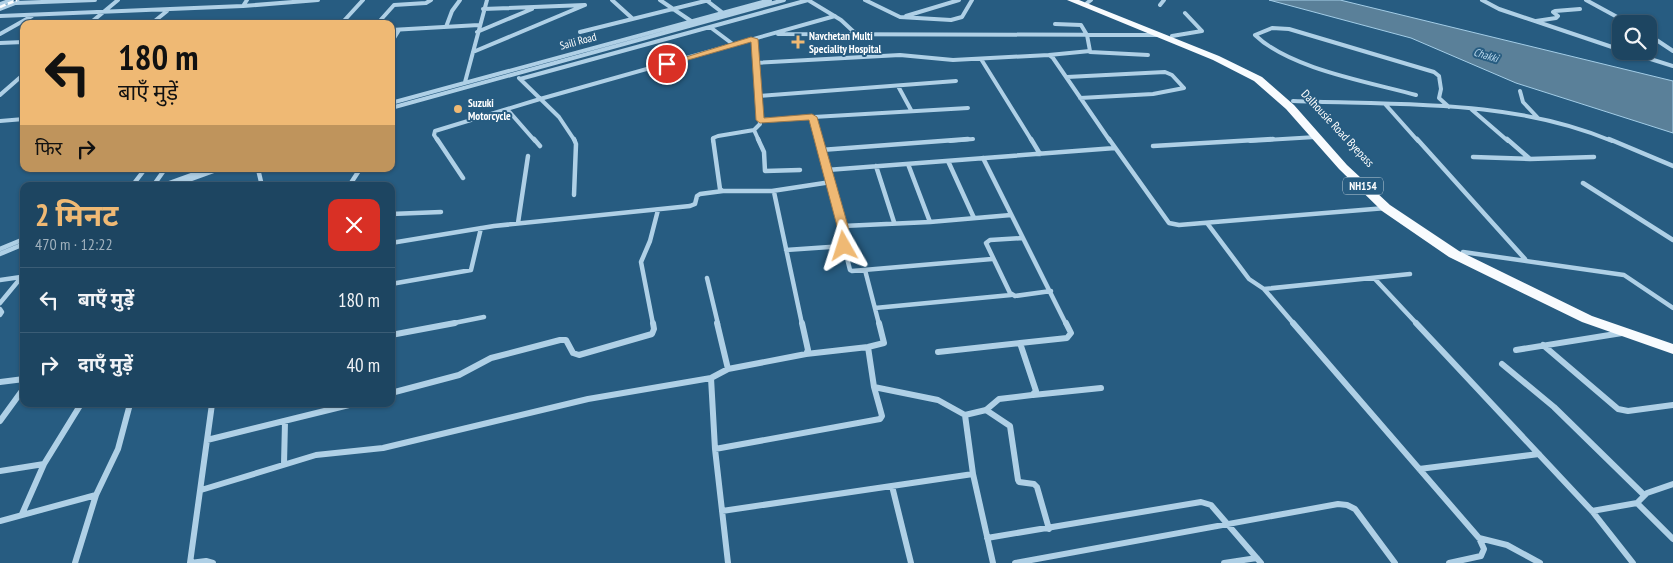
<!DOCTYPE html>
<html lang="hi">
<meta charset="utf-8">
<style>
:root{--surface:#1d4561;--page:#2a4f6a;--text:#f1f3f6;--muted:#a0b1bd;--line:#3b5d76;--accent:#efb974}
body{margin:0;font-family:"PT Sans Narrow","Noto Sans Devanagari",sans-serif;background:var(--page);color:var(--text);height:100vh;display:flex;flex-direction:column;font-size:19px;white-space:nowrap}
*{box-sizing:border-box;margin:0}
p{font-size:16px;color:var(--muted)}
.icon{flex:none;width:28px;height:28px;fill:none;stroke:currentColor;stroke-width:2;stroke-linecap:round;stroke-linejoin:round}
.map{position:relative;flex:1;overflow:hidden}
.drawer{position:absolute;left:20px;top:182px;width:375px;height:225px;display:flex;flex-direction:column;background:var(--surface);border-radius:10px;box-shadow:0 1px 4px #0004,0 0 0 1px var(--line)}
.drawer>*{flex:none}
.banner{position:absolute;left:20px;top:20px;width:375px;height:152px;border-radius:10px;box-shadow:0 1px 4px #0004,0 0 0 1px var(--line);background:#efb974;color:#111;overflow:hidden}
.buttons{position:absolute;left:1612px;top:15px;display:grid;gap:10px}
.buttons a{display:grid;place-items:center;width:45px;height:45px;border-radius:10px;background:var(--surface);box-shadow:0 1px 4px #0004,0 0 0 1px var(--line);font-size:25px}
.pin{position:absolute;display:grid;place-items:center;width:42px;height:42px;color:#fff;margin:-21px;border:2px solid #fff;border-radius:50%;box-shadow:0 1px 5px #0007}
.me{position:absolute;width:55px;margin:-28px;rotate:354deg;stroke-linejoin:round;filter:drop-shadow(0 0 4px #0008)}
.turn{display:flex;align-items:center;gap:18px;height:105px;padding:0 15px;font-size:22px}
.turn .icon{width:65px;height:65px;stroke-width:2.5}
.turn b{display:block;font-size:35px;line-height:42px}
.then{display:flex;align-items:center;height:48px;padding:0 15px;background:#0003;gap:10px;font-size:19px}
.round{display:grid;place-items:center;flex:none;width:52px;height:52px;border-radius:10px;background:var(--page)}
.summary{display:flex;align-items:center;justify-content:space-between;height:85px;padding:0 15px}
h1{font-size:30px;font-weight:700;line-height:38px;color:var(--accent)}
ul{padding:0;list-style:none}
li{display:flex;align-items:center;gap:15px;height:65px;padding:0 15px;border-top:1px solid var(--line)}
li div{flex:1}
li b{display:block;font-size:19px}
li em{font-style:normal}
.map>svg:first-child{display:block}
.water{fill:#5a8099;stroke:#a3cde7}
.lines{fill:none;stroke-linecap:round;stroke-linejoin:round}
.minor-far2{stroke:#afd0e6;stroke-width:4}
.minor-far1{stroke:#afd0e6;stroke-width:4.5}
.minor{stroke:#afd0e6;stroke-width:6}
.trunk{fill:#f8fbfe;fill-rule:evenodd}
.rail{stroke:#fff;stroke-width:2.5;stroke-dasharray:6 2.5;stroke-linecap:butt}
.route{fill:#efb974;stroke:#9b784b}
.poi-dot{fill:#efb974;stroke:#275c81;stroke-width:2}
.labels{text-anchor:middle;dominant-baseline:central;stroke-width:4;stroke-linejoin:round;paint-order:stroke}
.far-poi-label{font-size:11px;font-weight:bold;fill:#fff;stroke:#275c81;text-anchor:start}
.far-street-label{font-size:11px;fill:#fff;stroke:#275c81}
.far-water-label{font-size:11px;font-style:italic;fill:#bad9ee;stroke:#275c81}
.shield{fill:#275c81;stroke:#beced9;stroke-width:1}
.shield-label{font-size:11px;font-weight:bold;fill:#fff}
.street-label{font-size:12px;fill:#fff;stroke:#275c81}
</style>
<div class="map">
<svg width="1673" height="563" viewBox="0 0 1673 563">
<rect width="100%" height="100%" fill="#275c81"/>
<path class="water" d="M1269,0H1340L1673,81V133L1516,83L1411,38Z"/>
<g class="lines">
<path class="minor-far2" d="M247,0L243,6L318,0
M612,0L633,19
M660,0L691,21
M706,0L723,13
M808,0L841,20L855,33
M865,0L900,17L951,20L962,17L972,0
M1482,0L1499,9L1621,50
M1586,0L1630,24
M16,3L95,0
M1087,3L1091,0
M0,4L12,0
M1160,5L1164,0
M0,9L18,2
M0,16L243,6
M906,16L959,0
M1536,21L1556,18L1558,16L1553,12L1555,11L1580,9
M89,24L118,0
M151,24L167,11
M341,24L363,0
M377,24L394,5L426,3L431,0
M446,27L452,11L460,0
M710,27L734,45
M391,30L479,25
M477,32L532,9
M580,32L709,0
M0,34L32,16
M778,34L1159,35
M1649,35L1673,51
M1172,36L1202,31L1185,13
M0,43L24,42
M391,43L399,30
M1625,51L1673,66
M473,52L585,5L483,9
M1090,52L1148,55
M1049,55L1090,51L1087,35L1081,25L1055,24
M981,59L1032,141
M755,63L900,55L953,60L1049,55L1053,58L1110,141
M1067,77L1165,72L1172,75L1184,88L1153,94L1080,98
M519,78L559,117L575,141
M520,79L808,0
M465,82L487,0
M898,86L911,110
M1520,91L1523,102L1538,118
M0,95L24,74
M1416,95C1369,82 1290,69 1255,35L1272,28L1289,29L1434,72L1439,76L1441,89L1439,98L1449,107
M758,96L956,81
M1293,101C1399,105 1513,99 1612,141
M391,103L770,0
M1385,104L1418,141
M391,108L784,0
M507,109L535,141
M1471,109L1508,141
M812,117L819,141
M760,120L968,108
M0,121L24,119
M754,130L759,141
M438,141L434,135L435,131L540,99L835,16
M713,141V138L718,136L754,130L760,124L754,39
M950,141L973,139
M1250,141L1316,137"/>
<path class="minor-far1" d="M437,139L463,178
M534,139L540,146
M574,139L576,144L574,195
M713,139L720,189L723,191
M758,139L764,152L765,171L800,170
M818,139L843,226L844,246
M1031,139L1040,154
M1109,139L1169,223L1179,225L1386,208
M1417,139L1525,259
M1507,139L1530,159L1594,157
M1609,139L1673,166
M1153,146L1273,139
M821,150L968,139
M1473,157L1530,159
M983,158L1066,324
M948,161L974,218
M908,164L930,222
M876,166L894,222
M258,169L262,186
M827,170L1115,148
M1583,183L1673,240
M132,186L145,169
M153,186L165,169
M161,186L208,169
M172,186L219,169
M349,186L360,169
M772,191L774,192L802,324
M391,214L441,212
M518,223L528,156
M1207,223L1249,279L1264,289L1294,324
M843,226L930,222L1011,215
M1023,238L990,240L986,243L1010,293L1015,296L1051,291
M391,243L494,226L690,206L695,204L697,196L700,194L723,191H772L831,182
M0,249L24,239
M786,250L844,246L850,270L852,271L992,259
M1463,252L1624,275L1673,308
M0,254L24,244
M865,270L879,324
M707,278L718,324
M1374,278L1417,324
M0,280L21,277
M391,284L471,270L481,228
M1264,289L1410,274
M0,303L24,274
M875,308L1011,295
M0,309L2,312L0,315
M449,324L484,317
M653,324L641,262L650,241L658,210"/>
<path class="minor" d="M717,323L728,369
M1293,323L1479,538L1484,549L1481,556L1449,563
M1416,323L1592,511L1633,563
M391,335L455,323
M1543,345L1618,409L1628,411L1673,405
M1516,350L1622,333
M938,352L1020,343
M806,354L868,347L884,343L879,323
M1502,364L1554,407L1644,495
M0,382L24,379
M874,387L938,400L965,415L986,410L999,399L1032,395L1036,391L1020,343L1067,338L1071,333L1066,323
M391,393L459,375L491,358L560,340H566L573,353L579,355L652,334L654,329L653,323
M1033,395L1101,388
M212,404L190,563L206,561L213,563
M986,410L1010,426L1018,480L1019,482L1034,484L1037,487L1049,529
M965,415L973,474L993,563
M0,421L24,388
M207,440L353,404
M715,449L880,419L882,416L874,387L868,347
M284,464L285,422
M1419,469L1539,454
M0,471L44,464
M892,486L911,563
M201,490L316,455L383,448L588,399L711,378
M1637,503L1673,539
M722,511L973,474
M1592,511L1637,503L1647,493L1673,484
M22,514L44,464L81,404
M0,521L96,495
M987,538L1201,502L1211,505L1261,563
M1479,538L1507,545L1540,563
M75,563L96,495L118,449L130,404
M728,563L715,449L711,378L728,369L806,354L808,350L802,323
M1015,563L1338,504L1347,505L1355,509L1395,563
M1224,563L1257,558"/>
<path class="trunk" d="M1067,0H1079L1219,56L1262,77L1294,105L1347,165L1390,205L1459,251L1592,316L1673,344V354L1582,322L1449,257L1382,211L1339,169L1286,109L1254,81L1213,60Z"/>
<path class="rail" d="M0,7L17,0"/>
</g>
<path class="route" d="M751,37L758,39L764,118L812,114L817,117L848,226L850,246L848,248H840L839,246L837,226L809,120L760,123L756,120L751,42L667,66L663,64Z"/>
<g class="poi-dot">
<path d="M795.5 34.5h5v5h5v5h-5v5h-5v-5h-5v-5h5z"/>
<circle cx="458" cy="109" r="5"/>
</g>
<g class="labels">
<g class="far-poi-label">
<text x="809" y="36">Navchetan Multi<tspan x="809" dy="13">Speciality Hospital</tspan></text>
<text x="468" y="103">Suzuki<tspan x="468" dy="13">Motorcycle</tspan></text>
</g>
<g class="far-street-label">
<text transform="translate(578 41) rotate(-15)">Saili Road</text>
</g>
<g class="far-water-label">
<text transform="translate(1486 55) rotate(17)">Chakki</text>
</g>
<rect class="shield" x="1343" y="177.5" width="40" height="17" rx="4"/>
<g class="shield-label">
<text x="1363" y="186">NH154</text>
</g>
<g class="street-label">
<text transform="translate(1338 128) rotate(47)">Dalhousie Road Byepass</text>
</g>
</g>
</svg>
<div class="buttons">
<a><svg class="icon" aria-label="search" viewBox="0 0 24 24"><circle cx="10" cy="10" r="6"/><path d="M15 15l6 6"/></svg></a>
</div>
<div class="pin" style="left:667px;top:64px;background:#d93025"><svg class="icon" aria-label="arrive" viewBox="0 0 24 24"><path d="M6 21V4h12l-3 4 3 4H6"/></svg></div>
<svg class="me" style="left:844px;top:246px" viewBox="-20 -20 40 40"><path d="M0-17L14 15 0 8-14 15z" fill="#efb974" stroke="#fff" stroke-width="4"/></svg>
<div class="banner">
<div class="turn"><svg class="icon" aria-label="left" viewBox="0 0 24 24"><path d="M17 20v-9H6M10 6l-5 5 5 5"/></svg><div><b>180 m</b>बाएँ मुड़ें</div></div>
<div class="then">फिर<svg class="icon" aria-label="right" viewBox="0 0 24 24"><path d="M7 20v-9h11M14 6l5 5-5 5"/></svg></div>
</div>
<section class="drawer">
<div class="summary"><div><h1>2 मिनट</h1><p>470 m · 12:22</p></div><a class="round" style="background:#d93025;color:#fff"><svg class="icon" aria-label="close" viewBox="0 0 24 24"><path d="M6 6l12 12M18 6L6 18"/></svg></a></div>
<ul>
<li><svg class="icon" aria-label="left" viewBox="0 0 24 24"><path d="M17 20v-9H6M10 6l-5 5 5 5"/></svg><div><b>बाएँ मुड़ें</b></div><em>180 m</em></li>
<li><svg class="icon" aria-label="right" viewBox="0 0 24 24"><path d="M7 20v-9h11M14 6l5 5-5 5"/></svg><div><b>दाएँ मुड़ें</b></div><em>40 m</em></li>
</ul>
</section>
</div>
